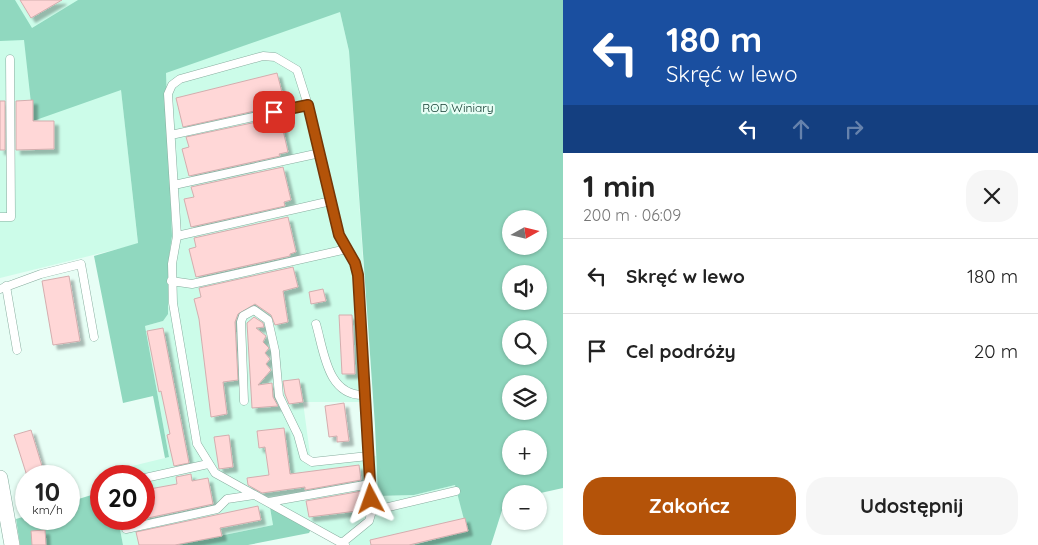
<!DOCTYPE html>
<html lang="pl">
<meta charset="utf-8">
<style>
:root{--surface:#fff;--page:#f6f6f6;--text:#222;--muted:#767676;--line:#e0e0e0;--accent:#b45309}
body{margin:0;font-family:Quicksand,sans-serif;background:var(--page);color:var(--text);height:100vh;display:flex;flex-direction:column;font-size:19px;white-space:nowrap}
*{box-sizing:border-box;margin:0}
p{font-size:16px;color:var(--muted)}
.icon{flex:none;width:28px;height:28px;fill:none;stroke:currentColor;stroke-width:2;stroke-linecap:round;stroke-linejoin:round}
.map{position:relative;flex:1;overflow:hidden}
.details{display:flex;flex-direction:column;background:var(--surface);width:475px}
.details>*{flex:none}
.top-card{background:#1a4fa0;color:#fff;overflow:hidden}
.needle{width:32px;rotate:82deg}
.fabs{position:absolute;left:502px;top:210px;display:grid;gap:10px}
.fabs a{display:grid;place-items:center;width:45px;height:45px;border-radius:50%;background:var(--surface);box-shadow:0 1px 4px #0004;font-size:25px}
.speed{position:absolute;left:15px;top:465px;display:flex;gap:10px;font-size:25px;font-weight:700;text-align:center}
.speed>*{display:grid;place-content:center;width:65px;height:65px;border-radius:50%;background:var(--surface);box-shadow:0 1px 4px #0004;line-height:1}
.speed small{font-size:12px;font-weight:400}
.speed .limit{border:8px solid #d22;background:#fff;color:#111}
.pin{position:absolute;display:grid;place-items:center;width:42px;height:42px;color:#fff;margin:-21px;border-radius:10px;box-shadow:0 2px 8px #0006}
.me{position:absolute;width:55px;margin:-28px;rotate:356deg;stroke-linejoin:round;filter:drop-shadow(0 0 4px #0008)}
.turn{display:flex;align-items:center;gap:18px;height:105px;padding:0 20px;font-size:22px}
.turn .icon{width:65px;height:65px;stroke-width:2.5}
.turn b{display:block;font-size:35px;line-height:42px}
.lanes{display:flex;align-items:center;height:48px;padding:0 20px;background:#0003;justify-content:center;gap:25px;direction:ltr}
.lanes .off{opacity:.35}
.round{display:grid;place-items:center;flex:none;width:52px;height:52px;border-radius:20px;background:var(--page)}
.head{display:flex;align-items:center;justify-content:space-between;height:85px;padding:0 20px}
h1{font-size:30px;font-weight:800;line-height:38px}
.button{display:flex;gap:10px;margin-top:auto;padding:10px 20px}
.button a{flex:1;height:58px;border-radius:20px;background:var(--accent);color:#fff;font-size:20px;font-weight:800;line-height:58px;text-align:center}
.button a+a{background:var(--page);color:var(--text)}
ul{padding:0;list-style:none}
li{display:flex;align-items:center;gap:15px;height:75px;padding:0 20px;border-top:1px solid var(--line)}
li div{flex:1}
li b{display:block;font-size:19px}
li em{font-style:normal}
main{display:flex;flex:1;min-height:0}
.map>svg:first-child{display:block}
.built{fill:#ccfce9}
.green{fill:#90d8bf;fill-rule:evenodd}
.building{fill:#ffd7d7;stroke:#d4adae;filter:url(#shadow)}
.lines{fill:none;stroke-linecap:round;stroke-linejoin:round}
.lane-casing{stroke:#88ad9f;stroke-width:9}
.street-casing{stroke:#88ad9f;stroke-width:16}
.lane{stroke:#fff;stroke-width:8}
.street{stroke:#fff;stroke-width:15}
.route-casing{stroke:#753606;stroke-width:12}
.route{stroke:#b45309;stroke-width:9}
.labels{text-anchor:middle;dominant-baseline:central;stroke-width:4.5;stroke-linejoin:round;paint-order:stroke}
.park-label{font-size:12px;fill:#0f392d;stroke:#e7fef5}
</style>
<main>
<div class="map">
<svg width="563" height="545" viewBox="0 0 563 545">
<defs>
<filter id="shadow"><feDropShadow dx="4.5" dy="4.5" stdDeviation="1" flood-color="#0004"/></filter>
</defs>
<rect width="100%" height="100%" fill="#e7fef5"/>
<path class="built" d="M0,0H360L340,12L349,51L364,275L352,277L360,402H303L311,462L376,456L378,496L414,495L455,485L468,531L414,545H345L269,503L273,525L175,545H123L118,519H144V476H125L124,468L169,457L145,326L163,321L172,235L166,73L121,89L138,244L0,278Z"/>
<path class="green" d="M0,0H15L32,28L78,0H563V488L536,494H511V499L505,501L491,545H414L467,531L455,485L414,495L378,496L375,426L349,51L340,12L166,73L172,236L168,265V314L163,321L145,326L169,457L165,458L153,396L123,403L94,256L138,243L121,90L33,121L24,40L0,41ZM511,219H539V246H511ZM511,274H539V301H511ZM511,329H539V356H511ZM511,384H539V411H511ZM511,439H539V466H511Z
M101,492V519H118L123,545H20L16,519L26,516V519H69V502Z
M269,502L312,527L309,533L248,545H175L273,525Z"/>
<path class="building" d="M20,0H62L31,18Z
M277,73L284,100L276,102L277,106L183,127L176,98Z
M33,100V121H54V149L16,150V101Z
M0,101H5V150H0Z
M280,117L288,152L279,154L280,156L189,176L182,149L189,147L186,137Z
M283,167L291,200L284,202L285,206L191,227L184,199L194,197L191,187Z
M288,217L296,252L290,254V256L196,277L189,249L196,247L194,238Z
M293,267L298,287L283,291L288,322L275,325L271,315L255,304L238,314L235,322L238,380L223,382L227,414L211,417L199,319L194,299L201,297L199,288Z
M69,276L80,341L53,345L42,281Z
M323,289L326,301L311,304L309,292Z
M339,315H352L355,374H342Z
M254,317L263,323L264,327L256,328L266,336L263,342L269,348L265,353L270,359L266,364L271,370L258,385L272,383L273,397L278,406L252,408L247,323Z
M163,328L189,463L174,466L167,435L170,434L161,391L159,392L147,331Z
M299,379L303,402L289,404L285,394L283,381Z
M344,403L349,441L337,442V436L329,437L325,406Z
M284,428L290,474L359,465L361,480L305,490V487L262,493L248,485L247,478L269,475L265,447L259,448L257,431Z
M31,430L45,476H27L14,435Z
M229,435L233,467L219,469L214,437Z
M191,474L192,481L208,478L213,504L134,521V519H144V490L177,484L176,477Z
M362,491L365,510L309,517L306,501Z
M258,506L261,520L220,528L222,536L175,545H139L136,532Z
M465,518L468,531L409,545H371L370,540Z
M45,530L46,545H32L31,531Z"/>
<g class="lines">
<defs>
<path id="lane" d="M171,135L308,105
M174,185L320,153
M0,217H11L10,59
M177,236L331,201
M171,281L192,284L347,249
M6,286L17,350
M0,289L41,274L81,264L94,337
M316,324C324,351 327,396 364,395
M244,401L241,322L243,316L254,310L268,320L275,351L279,396L298,435L304,457L312,462L368,456
M145,478L208,464
M269,502L370,484
M372,511L456,491
M126,529L217,509L227,499L254,495
M342,543L369,521L372,511L358,275L355,263L339,235L308,105L297,70L275,57L263,56L180,79L172,85L168,94L177,236L172,264L173,303L197,444L215,473L345,545"/>
<path id="street" d="M0,478L12,545"/>
</defs>
<use href="#lane" class="lane-casing"/>
<use href="#street" class="street-casing"/>
<use href="#lane" class="lane"/>
<use href="#street" class="street"/>
</g>
<g class="lines">
<defs>
<path id="route" d="M274,112L308,105L339,235L355,263L358,275L371,499"/>
</defs>
<use href="#route" class="route-casing"/>
<use href="#route" class="route"/>
</g>
<g class="labels">
<g class="park-label">
<text x="458" y="107">ROD Winiary</text>
</g>
</g>
</svg>
<div class="fabs">
<a><svg class="needle" viewBox="-14 -14 28 28"><path d="M0-13l5 13h-10z" fill="#e53935"/><path d="M0 13l5-13h-10z" fill="#767676"/></svg></a>
<a><svg class="icon" aria-label="sound" viewBox="0 0 24 24"><path d="M4 9h4l5-4v14l-5-4H4zM17 9q2 3 0 6"/></svg></a>
<a><svg class="icon" aria-label="search" viewBox="0 0 24 24"><circle cx="10" cy="10" r="6"/><path d="M15 15l6 6"/></svg></a>
<a><svg class="icon" aria-label="layers" viewBox="0 0 24 24"><path d="M12 4l9 5-9 5-9-5zM3 14l9 5 9-5"/></svg></a>
<a>+</a>
<a>−</a>
</div>
<div class="speed"><div>10<small>km/h</small></div><div class="limit">20</div></div>
<div class="pin" style="left:274px;top:112px;background:#d93025"><svg class="icon" aria-label="arrive" viewBox="0 0 24 24"><path d="M6 21V4h12l-3 4 3 4H6"/></svg></div>
<svg class="me" style="left:371px;top:499px" viewBox="-20 -20 40 40"><path d="M0-17L14 15 0 8-14 15z" fill="#b45309" stroke="#fff" stroke-width="4"/></svg>
</div>
<section class="details">
<div class="top-card">
<div class="turn"><svg class="icon" aria-label="left" viewBox="0 0 24 24"><path d="M17 20v-9H6M10 6l-5 5 5 5"/></svg><div><b>180 m</b>Skręć w lewo</div></div>
<div class="lanes"><svg class="icon" aria-label="left" viewBox="0 0 24 24"><path d="M17 20v-9H6M10 6l-5 5 5 5"/></svg><svg class="icon off" aria-label="ahead" viewBox="0 0 24 24"><path d="M12 20V5M6 11l6-6 6 6"/></svg><svg class="icon off" aria-label="right" viewBox="0 0 24 24"><path d="M7 20v-9h11M14 6l5 5-5 5"/></svg></div>
</div>
<div class="head"><div><h1>1 min</h1><p>200 m · 06:09</p></div><a class="round"><svg class="icon" aria-label="close" viewBox="0 0 24 24"><path d="M6 6l12 12M18 6L6 18"/></svg></a></div>
<ul>
<li><svg class="icon" aria-label="left" viewBox="0 0 24 24"><path d="M17 20v-9H6M10 6l-5 5 5 5"/></svg><div><b>Skręć w lewo</b></div><em>180 m</em></li>
<li><svg class="icon" aria-label="arrive" viewBox="0 0 24 24"><path d="M6 21V4h12l-3 4 3 4H6"/></svg><div><b>Cel podróży</b></div><em>20 m</em></li>
</ul>
<div class="button"><a>Zakończ</a><a>Udostępnij</a></div>
</section>
</main>
